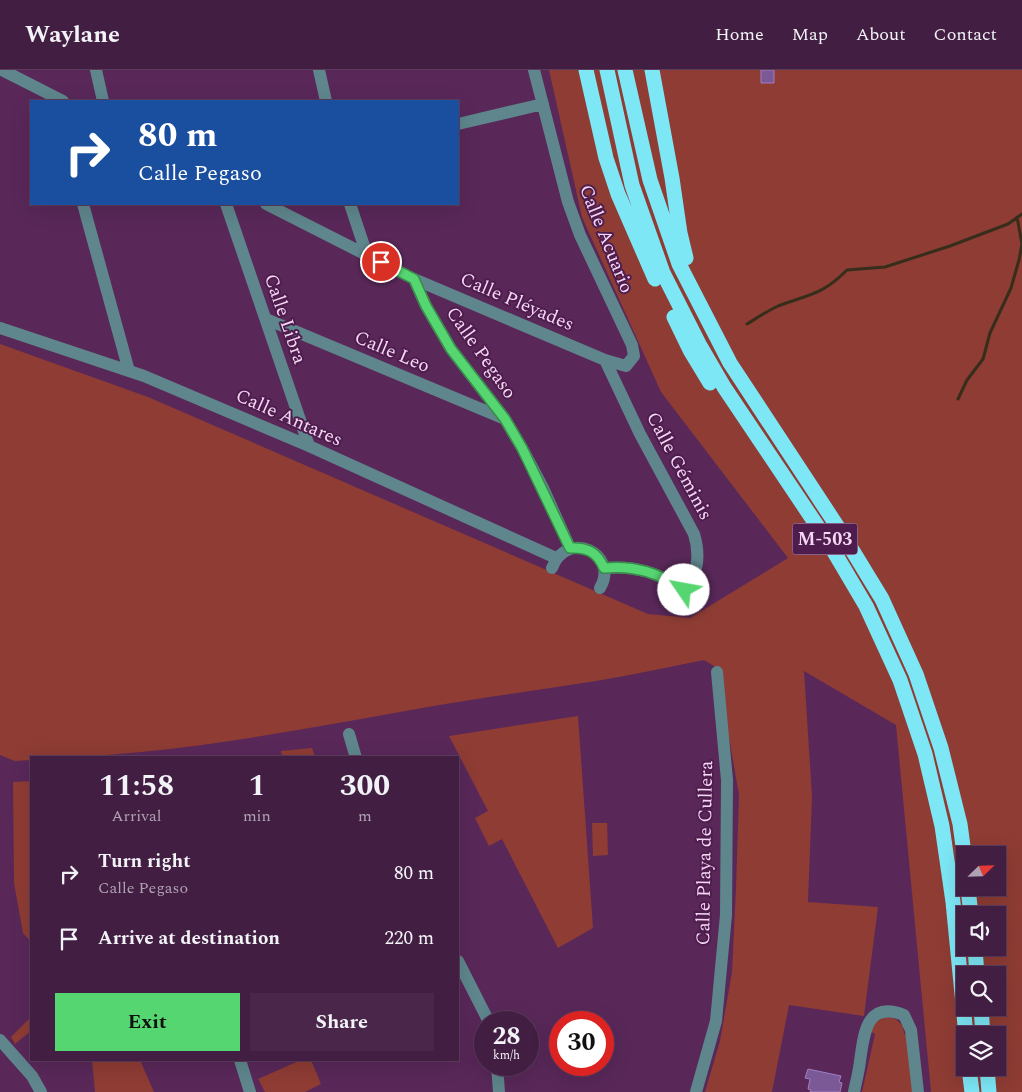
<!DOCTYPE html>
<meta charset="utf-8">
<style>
:root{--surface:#431e43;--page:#4a274a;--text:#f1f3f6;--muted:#afa2b2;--line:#5b3c5c;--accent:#56d671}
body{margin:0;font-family:Spectral,serif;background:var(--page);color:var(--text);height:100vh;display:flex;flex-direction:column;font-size:19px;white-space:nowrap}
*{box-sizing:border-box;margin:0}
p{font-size:16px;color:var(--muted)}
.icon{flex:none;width:28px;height:28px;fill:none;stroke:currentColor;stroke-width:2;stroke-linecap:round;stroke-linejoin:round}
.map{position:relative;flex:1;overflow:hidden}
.panel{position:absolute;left:30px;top:686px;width:429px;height:305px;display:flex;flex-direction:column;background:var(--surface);border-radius:0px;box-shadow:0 5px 20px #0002,0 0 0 1px var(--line)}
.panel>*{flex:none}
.hud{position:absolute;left:30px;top:30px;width:429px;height:105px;border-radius:0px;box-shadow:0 5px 20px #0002,0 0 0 1px var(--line);background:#1a4fa0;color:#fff;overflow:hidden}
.needle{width:32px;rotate:67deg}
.fabs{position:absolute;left:956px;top:776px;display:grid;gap:10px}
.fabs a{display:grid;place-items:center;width:50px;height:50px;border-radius:0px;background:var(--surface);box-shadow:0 5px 20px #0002,0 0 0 1px var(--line);font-size:25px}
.speed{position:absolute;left:474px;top:941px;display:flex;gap:10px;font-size:25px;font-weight:700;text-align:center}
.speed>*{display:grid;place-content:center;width:65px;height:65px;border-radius:50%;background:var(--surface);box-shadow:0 5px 20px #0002,0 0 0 1px var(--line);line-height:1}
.speed small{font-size:12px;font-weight:400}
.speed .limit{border:8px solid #d22;background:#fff;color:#111}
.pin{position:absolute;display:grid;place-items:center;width:42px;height:42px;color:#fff;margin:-21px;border:2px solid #fff;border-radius:50%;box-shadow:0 1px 5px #0007}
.me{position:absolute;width:55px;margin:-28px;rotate:303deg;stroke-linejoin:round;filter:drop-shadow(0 0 4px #0008)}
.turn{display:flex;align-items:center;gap:18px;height:105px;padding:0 25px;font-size:22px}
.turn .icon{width:65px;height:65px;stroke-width:2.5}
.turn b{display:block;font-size:35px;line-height:42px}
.eta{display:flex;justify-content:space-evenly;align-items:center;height:85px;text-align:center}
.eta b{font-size:30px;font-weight:700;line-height:35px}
.cta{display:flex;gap:10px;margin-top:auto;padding:10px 25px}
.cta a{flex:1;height:58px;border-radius:0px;background:var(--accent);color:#111;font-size:20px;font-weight:700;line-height:58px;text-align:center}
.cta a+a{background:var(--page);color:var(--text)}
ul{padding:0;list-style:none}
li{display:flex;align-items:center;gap:15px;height:65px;padding:0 25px}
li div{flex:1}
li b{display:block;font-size:19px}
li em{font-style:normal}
header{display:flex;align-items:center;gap:30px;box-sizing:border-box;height:70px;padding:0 25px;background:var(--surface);border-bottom:1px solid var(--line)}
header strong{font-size:24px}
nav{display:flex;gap:28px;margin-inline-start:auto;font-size:18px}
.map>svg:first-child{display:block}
.green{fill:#8e3c34;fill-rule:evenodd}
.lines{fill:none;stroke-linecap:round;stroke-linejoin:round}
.stream{stroke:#362e1b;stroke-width:3}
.building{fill:#7a5996;stroke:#a07ebf}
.minor{stroke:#5e868c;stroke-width:12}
.highway{stroke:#7de7f6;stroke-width:15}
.route-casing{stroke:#388b49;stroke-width:12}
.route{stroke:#56d671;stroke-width:9}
.labels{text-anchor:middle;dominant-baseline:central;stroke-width:4;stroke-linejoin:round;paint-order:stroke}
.shield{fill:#4e1d4e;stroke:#c39fc2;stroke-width:1}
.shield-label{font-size:18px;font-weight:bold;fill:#f5d7f4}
.street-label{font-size:19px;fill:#f5d7f4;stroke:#4e1d4e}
</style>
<header>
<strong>Waylane</strong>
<nav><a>Home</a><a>Map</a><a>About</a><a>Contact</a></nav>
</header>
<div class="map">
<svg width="1022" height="1022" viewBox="0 0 1022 1022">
<rect width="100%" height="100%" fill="#592859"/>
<path class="green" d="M549,0H1022V1022H931L896,655L804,601L812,726L808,832L878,837L864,946L789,935L772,1022H705L720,971L732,902L736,818L739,725L717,598L704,590C668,597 632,605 596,611C540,620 484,627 428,637C297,660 165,687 31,688V690L15,691L0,685V274L148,327L648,544L690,548L788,488L661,322L582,147ZM965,785H998V818H965ZM965,845H998V878H965ZM965,905H998V938H965ZM965,965H998V998H965Z
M578,646L593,858L558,878L502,769L489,776L475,748L488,741L449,666Z
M312,678L315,687H282L281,681Z
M31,711V872L23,863L14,813L13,712Z
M592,753H607L608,785L593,786Z
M31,947V961L15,974L11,967Z
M886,947L896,949L903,956L904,964H907L913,1022H862L875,964L871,962L875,952Z
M92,990H140L154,1022H95Z
M301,990H311L321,1014L305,1022H265L258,1009Z"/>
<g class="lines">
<path class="stream" d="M747,254C757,248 767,241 778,236C809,224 821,226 847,200L885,197L950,176L1008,154L1022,144
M958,329L967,310L983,289L990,263L1011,218L1019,190L1022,174L1017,147"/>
</g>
<path class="building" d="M761,0H774V13H761Z
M808,999L841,1006L839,1012L842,1013L840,1022H810L811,1020L808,1019L810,1009L805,1008Z"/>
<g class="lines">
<path class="minor" d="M2,0L63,31
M96,0L103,31
M319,0L326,31
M458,54L543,34
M83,134L129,301
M226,134L309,376
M266,134L414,209L426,236L451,279L505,349L522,378L543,418L570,478
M350,134L367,185
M414,209L605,290L626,296L634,286L632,275L580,165L568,132L534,0
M266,249L505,349
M0,258L144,306L309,376L556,488
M552,498C567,458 620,484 600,518
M604,498C635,495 659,503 685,520C699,503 700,484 694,464L640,364L605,290
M349,664L356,688
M458,891L489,952
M0,970L32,1006L41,1022
M240,990L250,1022
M497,995L499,1022
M696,1022L716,951L726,845L727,710L717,602
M854,1022C856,1012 859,1001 860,991C864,964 866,930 904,945L911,960L918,1022"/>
<path class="highway" d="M586,0L606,88L618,124L655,209
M607,0L632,115L663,203L699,274L724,317L830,475L866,536L900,610L925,684L942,756L953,832L966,965
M625,0L650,110L679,194L730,293L843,465L882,529L916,604L941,678L960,754L965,791
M652,0L672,108L680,163L686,188
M674,247L690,280L710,313
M968,818L971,845
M975,878L977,905
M981,938L983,965
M969,998L972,1022
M987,998L989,1022"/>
</g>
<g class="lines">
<defs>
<path id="route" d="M381,192L414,209L426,236L451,279L505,349L522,378L570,478C587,477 597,482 604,498C635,495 659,503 684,520"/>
</defs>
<use href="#route" class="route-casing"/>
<use href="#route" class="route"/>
</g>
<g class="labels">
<rect class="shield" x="792.5" y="453.5" width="65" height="31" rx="4"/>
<g class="shield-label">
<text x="825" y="469">M-503</text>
</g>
<g class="street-label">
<text transform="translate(606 169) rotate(68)">Calle Acuario</text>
<text transform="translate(517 232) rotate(23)">Calle Pléyades</text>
<text transform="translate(285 249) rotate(71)">Calle Libra</text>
<text transform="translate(392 282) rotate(23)">Calle Leo</text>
<text transform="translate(481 283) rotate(55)">Calle Pegaso</text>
<text transform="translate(289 348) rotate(24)">Calle Antares</text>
<text transform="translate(679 396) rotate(62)">Calle Géminis</text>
<text transform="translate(705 783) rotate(-89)">Calle Playa de Cullera</text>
</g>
</g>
</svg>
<div class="fabs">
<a><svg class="needle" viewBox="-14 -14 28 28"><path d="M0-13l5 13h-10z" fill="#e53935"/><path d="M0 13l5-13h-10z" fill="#afa2b2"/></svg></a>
<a><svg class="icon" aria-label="sound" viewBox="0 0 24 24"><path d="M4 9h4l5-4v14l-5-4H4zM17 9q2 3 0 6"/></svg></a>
<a><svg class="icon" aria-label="search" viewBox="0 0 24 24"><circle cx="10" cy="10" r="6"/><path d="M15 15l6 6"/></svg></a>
<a><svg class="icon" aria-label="layers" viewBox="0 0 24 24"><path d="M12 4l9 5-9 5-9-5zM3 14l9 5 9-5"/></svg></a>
</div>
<div class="speed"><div>28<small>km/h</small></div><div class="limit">30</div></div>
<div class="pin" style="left:381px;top:192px;background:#d93025"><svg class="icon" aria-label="arrive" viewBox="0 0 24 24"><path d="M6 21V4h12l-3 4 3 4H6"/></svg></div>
<svg class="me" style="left:684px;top:520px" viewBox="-20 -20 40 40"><circle r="19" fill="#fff"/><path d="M0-13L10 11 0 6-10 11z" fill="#56d671"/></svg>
<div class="hud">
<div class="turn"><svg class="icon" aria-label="right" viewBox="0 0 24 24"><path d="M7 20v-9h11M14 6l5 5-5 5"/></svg><div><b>80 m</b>Calle Pegaso</div></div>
</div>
<section class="panel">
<div class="eta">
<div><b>11:58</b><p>Arrival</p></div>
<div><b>1</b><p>min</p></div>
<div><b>300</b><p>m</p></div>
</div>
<ul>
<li><svg class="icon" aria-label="right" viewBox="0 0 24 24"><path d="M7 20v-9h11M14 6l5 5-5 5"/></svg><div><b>Turn right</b><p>Calle Pegaso</p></div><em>80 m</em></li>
<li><svg class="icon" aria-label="arrive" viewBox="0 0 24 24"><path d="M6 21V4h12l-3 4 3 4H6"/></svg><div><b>Arrive at destination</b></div><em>220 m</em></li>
</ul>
<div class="cta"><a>Exit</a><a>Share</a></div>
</section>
</div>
